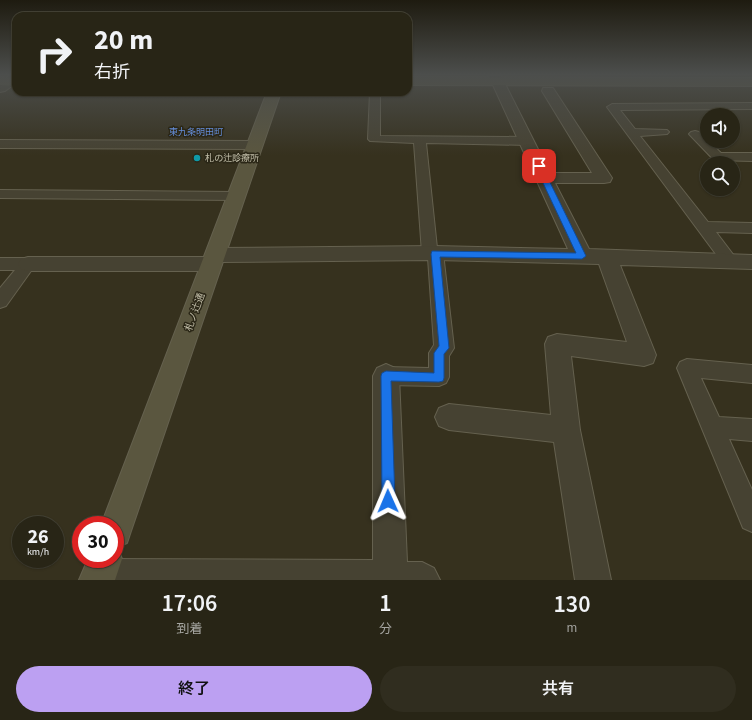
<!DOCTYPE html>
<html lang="ja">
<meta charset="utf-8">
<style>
:root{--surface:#282516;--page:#302d1f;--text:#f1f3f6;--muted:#a5a5a1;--line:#444235;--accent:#bca0f2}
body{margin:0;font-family:"Source Sans 3","Noto Sans JP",sans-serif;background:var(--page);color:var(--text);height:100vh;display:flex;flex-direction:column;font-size:15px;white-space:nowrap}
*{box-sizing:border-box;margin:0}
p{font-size:13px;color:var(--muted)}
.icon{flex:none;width:22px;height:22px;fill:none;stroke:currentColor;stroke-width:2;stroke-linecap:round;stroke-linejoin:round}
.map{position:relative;height:580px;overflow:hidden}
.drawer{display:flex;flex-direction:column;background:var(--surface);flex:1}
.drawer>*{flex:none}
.banner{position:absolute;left:12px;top:12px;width:400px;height:84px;border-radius:12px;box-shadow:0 1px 3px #0004,0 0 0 1px var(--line);background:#282516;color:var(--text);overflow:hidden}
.controls{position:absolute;left:700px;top:108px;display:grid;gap:8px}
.controls a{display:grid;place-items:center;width:40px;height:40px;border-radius:50%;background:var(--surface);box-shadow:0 1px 3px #0004,0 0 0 1px var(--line);font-size:20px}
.speed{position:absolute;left:12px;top:516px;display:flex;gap:8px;font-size:20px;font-weight:700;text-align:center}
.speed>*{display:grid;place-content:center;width:52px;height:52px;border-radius:50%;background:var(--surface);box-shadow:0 1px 3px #0004,0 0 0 1px var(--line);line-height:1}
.speed small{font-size:10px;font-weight:400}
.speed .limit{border:6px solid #d22;background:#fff;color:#111}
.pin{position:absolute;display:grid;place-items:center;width:34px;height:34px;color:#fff;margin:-17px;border-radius:8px;box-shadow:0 2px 6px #0006}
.me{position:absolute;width:44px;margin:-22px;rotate:359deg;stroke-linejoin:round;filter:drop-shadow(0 0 3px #0008)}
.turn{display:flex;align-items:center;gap:14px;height:84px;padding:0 16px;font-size:18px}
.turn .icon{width:52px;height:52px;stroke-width:2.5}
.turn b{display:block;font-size:28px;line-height:34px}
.eta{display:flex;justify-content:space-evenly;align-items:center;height:68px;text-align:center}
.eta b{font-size:24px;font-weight:600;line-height:28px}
.cta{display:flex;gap:8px;margin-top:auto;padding:8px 16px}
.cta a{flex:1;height:46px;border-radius:24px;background:var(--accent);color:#111;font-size:16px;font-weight:600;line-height:46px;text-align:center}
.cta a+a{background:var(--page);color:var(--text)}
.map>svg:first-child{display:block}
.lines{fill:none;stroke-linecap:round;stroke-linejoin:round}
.lane-casing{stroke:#65614f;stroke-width:2}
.street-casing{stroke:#65614f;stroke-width:2}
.secondary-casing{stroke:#65614f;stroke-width:2}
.lane{fill:#464232;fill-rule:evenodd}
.street{fill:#464232;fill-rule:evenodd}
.secondary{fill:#5a563f;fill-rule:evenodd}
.route{fill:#1a73e8;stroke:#114b97}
.culture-dot{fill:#0f9aa8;stroke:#2b2717;stroke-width:1.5}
.labels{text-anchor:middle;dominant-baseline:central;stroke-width:3;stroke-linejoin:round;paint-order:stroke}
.far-neighbourhood-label{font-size:9px;fill:#658eda;stroke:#2b2717}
.far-poi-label{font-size:9px;fill:#c4c0ab;stroke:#2b2717;text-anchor:start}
.street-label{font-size:10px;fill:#c4c0ab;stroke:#2b2717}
</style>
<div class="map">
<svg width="752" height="580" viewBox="0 0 752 580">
<rect width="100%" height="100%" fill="#36311e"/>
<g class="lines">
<defs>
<path id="lane" d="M370,92H380V136L527,137L531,139L533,141L531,143L527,145L426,143L437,248L441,249L443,253L454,348L449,356V377L446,383L439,386L386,385L379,382L376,376L379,370L386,367L429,368V353L434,345L428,258L424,257L422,253L414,143L370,141L368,139Z
M752,103V109L620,110L635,129L667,130L669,132L667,134L640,136L708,222L752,223V233L716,232L738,261L736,265L730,267L724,265L607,107L612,104Z
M695,131L699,132L721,153H752V161L714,160L689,134L691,132Z
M0,140L255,141L259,142L261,145L259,148L255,149L0,148Z
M0,190L236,192L241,193L243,196L241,199L236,200L0,198Z
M0,258H28L34,260L36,264L6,306L0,308V288L15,270H0Z
M687,359L752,365V383L701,378L719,417L752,419V441L729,439L752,490V532L743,528L677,368L680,362Z"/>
<path id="street" d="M12,74H16V83L5,91L0,92V82Z
M488,74H500L550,173H592L542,91L543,88H553L612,178L610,182L604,183H555L589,249L752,255V269L620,265L656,355L653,363L644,366L571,356L580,430L611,580H575L554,442L449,430L439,426L435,417L439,408L449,404L551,415L545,344L548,337L557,334L627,342L599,264L435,260L221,262L222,264L219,269L212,271H28L21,269L18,264L21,259L28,257H206L205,255L208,250L215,248L435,246L568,249Z
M386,364L395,368L399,376L407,562H422L434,568L440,580H83L82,576L87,564L98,559L373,560V376L377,368Z"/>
<path id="secondary" d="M0,77L16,78V86L0,85Z
M408,77L752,78V86L408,85Z
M267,92H281L131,531L127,543L117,547L122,559L115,580H79L88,559H115V525H101Z"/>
</defs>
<use href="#lane" class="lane-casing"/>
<use href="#street" class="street-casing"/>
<use href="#secondary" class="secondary-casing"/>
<use href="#lane" class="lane"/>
<use href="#street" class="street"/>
<use href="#secondary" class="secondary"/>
</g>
<linearGradient id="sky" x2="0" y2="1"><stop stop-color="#1e1b10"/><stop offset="0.48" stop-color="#4c4e4c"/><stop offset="1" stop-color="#4c4e4c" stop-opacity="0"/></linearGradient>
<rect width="752" height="155" fill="url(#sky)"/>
<path class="route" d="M536,164L542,166L586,256L582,259L440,257L449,348L444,354V378L443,381L439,382L391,381L395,501L393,505L388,507L384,505L382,501L381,376L382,373L386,371L434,373V353L439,346L431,254L432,251L576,253L535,166Z"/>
<circle class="culture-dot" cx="197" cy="158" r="4"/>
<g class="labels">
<g class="far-neighbourhood-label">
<text x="196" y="132">東九条明田町</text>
</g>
<g class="far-poi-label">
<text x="205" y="158">札の辻診療所</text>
</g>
<g class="street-label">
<text transform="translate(195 312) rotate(-70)">札ノ辻通</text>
</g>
</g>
</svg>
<div class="controls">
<a><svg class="icon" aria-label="sound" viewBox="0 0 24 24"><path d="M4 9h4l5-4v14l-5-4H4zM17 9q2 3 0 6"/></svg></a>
<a><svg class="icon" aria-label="search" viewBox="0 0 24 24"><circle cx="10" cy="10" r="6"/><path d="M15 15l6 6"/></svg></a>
</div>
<div class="speed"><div>26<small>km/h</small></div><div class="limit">30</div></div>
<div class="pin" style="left:539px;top:166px;background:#d93025"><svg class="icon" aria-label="arrive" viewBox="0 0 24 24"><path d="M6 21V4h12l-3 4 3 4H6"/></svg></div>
<svg class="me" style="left:388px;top:501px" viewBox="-20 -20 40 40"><path d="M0-17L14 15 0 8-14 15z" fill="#1a73e8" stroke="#fff" stroke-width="4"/></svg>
<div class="banner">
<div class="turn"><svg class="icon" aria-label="right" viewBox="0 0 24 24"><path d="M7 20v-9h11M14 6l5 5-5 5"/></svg><div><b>20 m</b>右折</div></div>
</div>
</div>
<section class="drawer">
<div class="eta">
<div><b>17:06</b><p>到着</p></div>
<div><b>1</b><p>分</p></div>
<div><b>130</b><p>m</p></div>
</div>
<div class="cta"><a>終了</a><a>共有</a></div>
</section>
